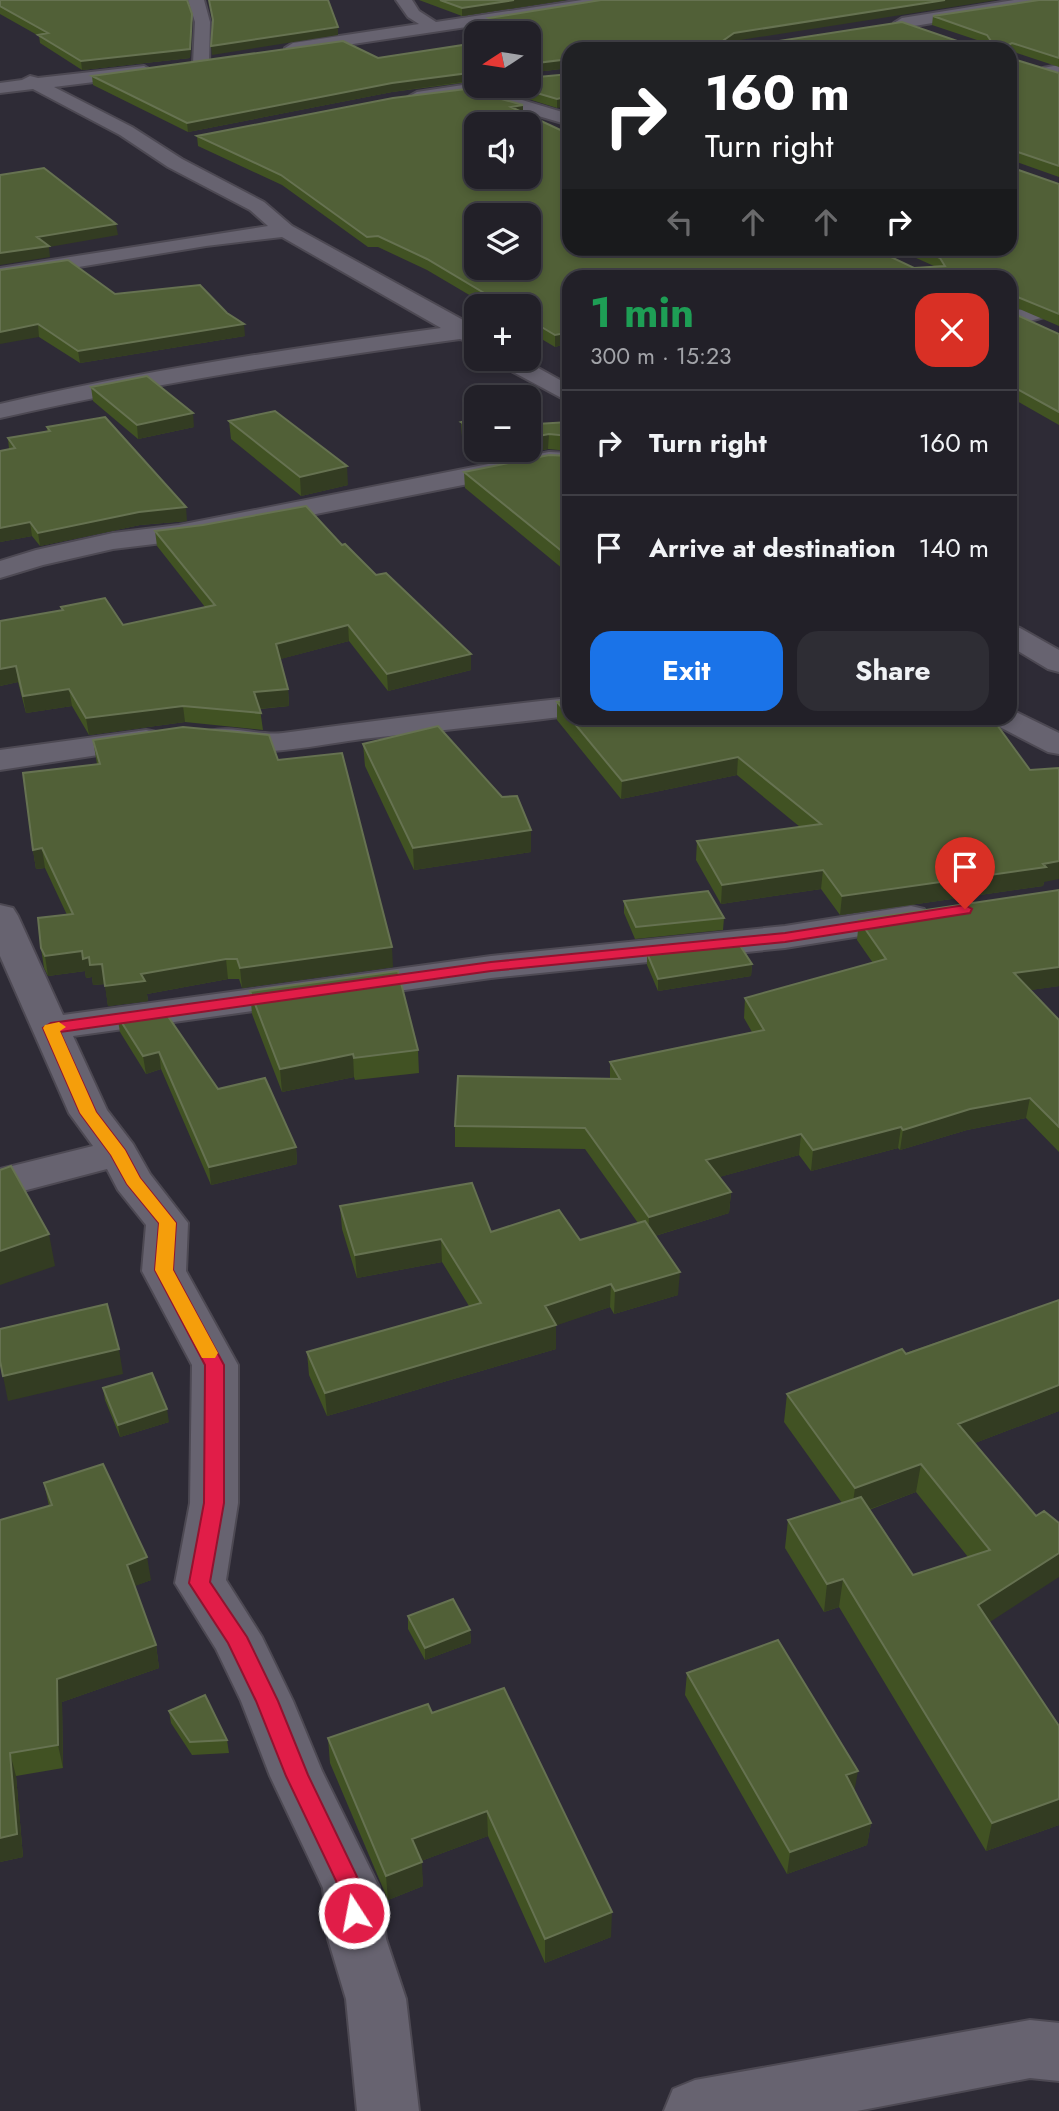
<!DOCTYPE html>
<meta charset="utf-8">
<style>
:root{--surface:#222028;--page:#2e2d34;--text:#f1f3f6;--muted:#a2a3a8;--line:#3f3e45;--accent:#1a73e8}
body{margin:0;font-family:Jost,sans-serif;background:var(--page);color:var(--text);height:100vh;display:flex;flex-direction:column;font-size:26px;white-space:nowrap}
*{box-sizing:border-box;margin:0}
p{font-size:23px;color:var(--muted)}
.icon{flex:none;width:38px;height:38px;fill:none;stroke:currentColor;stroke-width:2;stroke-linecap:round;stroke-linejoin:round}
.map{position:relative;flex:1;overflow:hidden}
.side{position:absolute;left:562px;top:270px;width:455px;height:455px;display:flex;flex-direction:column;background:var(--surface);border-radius:21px;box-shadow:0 4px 10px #0003,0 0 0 2px var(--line)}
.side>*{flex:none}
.top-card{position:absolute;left:562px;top:42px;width:455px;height:214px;border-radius:21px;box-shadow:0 4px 10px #0003,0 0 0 2px var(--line);background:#202124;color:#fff;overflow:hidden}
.needle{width:46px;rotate:258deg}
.tools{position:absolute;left:464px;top:21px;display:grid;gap:14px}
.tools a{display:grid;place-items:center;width:77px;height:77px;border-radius:14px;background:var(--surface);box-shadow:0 4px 10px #0003,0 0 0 2px var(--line);font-size:35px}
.pin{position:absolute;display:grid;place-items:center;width:60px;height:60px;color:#fff;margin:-72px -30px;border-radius:50% 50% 50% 0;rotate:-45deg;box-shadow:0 0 7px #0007}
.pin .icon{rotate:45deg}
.me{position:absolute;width:77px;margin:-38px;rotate:349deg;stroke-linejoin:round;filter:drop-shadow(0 0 5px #0008)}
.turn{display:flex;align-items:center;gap:24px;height:147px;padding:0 28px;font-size:32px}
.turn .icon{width:91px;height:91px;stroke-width:2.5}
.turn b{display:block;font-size:49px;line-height:60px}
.lanes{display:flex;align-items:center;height:66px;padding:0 28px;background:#0003;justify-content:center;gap:35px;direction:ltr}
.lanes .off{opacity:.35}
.round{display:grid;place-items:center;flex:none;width:74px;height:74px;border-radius:21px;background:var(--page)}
.overview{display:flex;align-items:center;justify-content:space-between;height:119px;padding:0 28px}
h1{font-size:42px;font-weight:700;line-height:52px;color:#1e9e55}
.primary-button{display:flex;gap:14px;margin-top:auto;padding:14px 28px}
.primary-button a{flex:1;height:80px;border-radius:21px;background:var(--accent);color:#fff;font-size:28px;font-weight:700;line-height:80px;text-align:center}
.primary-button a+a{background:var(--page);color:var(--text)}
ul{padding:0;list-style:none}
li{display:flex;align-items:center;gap:21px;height:105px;padding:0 28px;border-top:2px solid var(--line)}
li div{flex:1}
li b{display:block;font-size:26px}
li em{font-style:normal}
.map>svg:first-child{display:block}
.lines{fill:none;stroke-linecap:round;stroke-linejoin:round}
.minor-casing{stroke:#4d4953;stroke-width:4}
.minor{fill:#676370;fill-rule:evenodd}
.wall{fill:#415223;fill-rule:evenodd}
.shaded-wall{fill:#333c22}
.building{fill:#516037;stroke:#667251;stroke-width:2;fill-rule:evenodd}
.route{fill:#e11d48;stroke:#92132f;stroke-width:2}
.slow{fill:#f59e0b}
</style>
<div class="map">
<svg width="1059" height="2111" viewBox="0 0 1059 2111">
<rect width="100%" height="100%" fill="#2e2b36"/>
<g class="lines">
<defs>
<path id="minor" d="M188,0H204L210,22L209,64L201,69L193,64L195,22Z
M396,0H412L419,11L436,22L582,0H621L613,5L293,53L285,48L293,43L419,24L408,17Z
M1014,0H1050L1042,5L902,28L894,23L902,18Z
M1059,65V75L1049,77L1041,72L1043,68Z
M144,66L152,71L150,75L54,87L132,127L182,159L264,202L292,226L474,326L476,345L460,339C306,360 152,383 0,418V404C146,370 293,348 441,328L282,237L206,246L0,280V268L268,226L250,210L168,167L120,135L33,89L0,93V83L22,80L30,76L38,78Z
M476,83V86H502L500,90L492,91L569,114V125L468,95L417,102L408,97L417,92Z
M1059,299V313L1019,324L1010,320L1011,312Z
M494,359H522L569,385V402L498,364Z
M549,452L569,453V469L549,468L179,541L113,549L43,565L0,578V561L36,550L113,533L179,525Z
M1010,625L1020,628L1059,650V672L1048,669L1010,646Z
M569,698V716C500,724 431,732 362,739C307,746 265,759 209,745L204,738L209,731C233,725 258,736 283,733C378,720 473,708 569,698Z
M1010,709L1059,733V754L1048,752L996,725L992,718H1010Z
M146,730L157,732L162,739L157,746L0,770V750Z
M0,905L13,908L18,916L63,1015L491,956L785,926L911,906L924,909L929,917L924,925L911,928L785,948L491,978L73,1036L107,1110L133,1144L150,1174L188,1223L186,1271L238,1365V1503L226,1580L262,1637L293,1701L322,1771L379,1887L386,1939L406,1999L419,2111H357L346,1999L328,1939L323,1888L270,1776L241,1701L216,1649L175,1583L190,1503L192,1365L142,1271L146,1225L118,1190L107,1169L0,1197V1169L93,1146L69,1113L0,956Z
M1030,2020L1059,2023V2081L1030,2078L857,2111H664L673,2089L695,2080Z"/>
</defs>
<use href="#minor" class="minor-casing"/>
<use href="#minor" class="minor"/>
</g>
<path class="wall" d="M0,0L192,22L190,58L82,70L40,43L39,36L0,14Z
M419,0H566L462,16Z
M1059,0V67L1011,51L569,49V68L528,73V33H497V30L489,27V18L734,41L732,43H963L980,41L932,25L933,16Z
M476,43V81L392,92L188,132L93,85L92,76L378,58Z
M1010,58L1059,73V177L1011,160H1010Z
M569,74L557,108L502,91V86H528Z
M523,105V113L569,248L914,268L934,266L894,248H1010V167L1059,184V326L1010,305V312L1059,334V425L1010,397V276H569V347L565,344L555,347L528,331V306H488L427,270L378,247H368L282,185L198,146L197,136Z
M0,270L115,294L245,336L80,363L39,337Z
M91,387L194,427L138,439L93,401Z
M476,418V446L462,437L461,422Z
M229,421L348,485L301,496L231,439Z
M569,422V451L548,449L497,460L481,450H528L536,424Z
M47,427L187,521L140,525L40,546L32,536L0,542V451L9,449L8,438L47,431Z
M569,456V574L465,488L464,472Z
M155,531L342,545L471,670L388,691L349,641L280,659L288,689L289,706L260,709L263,730L185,722L89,735L72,706L26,713L18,682L0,686L62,610L61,607L123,625L205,607L157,546Z
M566,630L569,632V653L566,647Z
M569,700V718H995L994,721L1044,882L1043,886L840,915L821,889L721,904L696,860L697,841L800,827L737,775L621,799L557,720V702Z
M93,740L278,760L393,967L242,988L239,979H228L147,994L148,1001L108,1006L105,984L93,985L92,977L86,978L85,971L48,976L44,968L41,948L67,915L45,868L36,869L33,850L97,764Z
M363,744L502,797L531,852L414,870L365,766Z
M1059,890V986L1030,990L1059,1020V1152L1026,1118L967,1130L900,1150L898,1148L811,1171L799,1155L719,1177L731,1192L729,1213L655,1236L678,1295L614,1314L610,1307L556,1325V1349L327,1416L309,1375L307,1352L469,1306L442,1262L357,1278L342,1229L340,1206L491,1232L580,1240L638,1223L585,1149L455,1147V1126L610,1079V1062L752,1032L744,1018L745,998L873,963L857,940L859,920Z
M624,901L724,918L723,930L635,939L624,913Z
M647,953L752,964L751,976L658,991L647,965Z
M250,991L418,1050L419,1073L355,1080L354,1077L282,1092L252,1014Z
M117,1015L296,1147L297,1164L211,1185L161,1069L146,1074L120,1032Z
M1059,1300V1411L975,1443L1036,1516L990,1622L1059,1726V1825L986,1851L839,1607L824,1612L785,1548L788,1520L842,1503L784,1422L787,1394ZM916,1492L968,1557L913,1575L869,1510Z
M103,1388L169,1422L120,1437L105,1400Z
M44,1483L151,1580L134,1586L156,1645L159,1668L62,1702L63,1768L16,1776L23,1857L0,1862V1520L49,1506Z
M408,1616L470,1630L471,1643L425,1660L408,1629Z
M687,1673L871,1823L867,1845L787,1874L685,1695Z
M169,1711L227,1740L229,1753L192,1755L171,1723Z
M432,1713L611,1937L545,1963L488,1836L421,1861L423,1886L388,1900L330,1763L328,1738Z"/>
<path class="shaded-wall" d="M514,0H566L462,16V8Z
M945,0H997L734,41L723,49L724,40L734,33Z
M192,14V22L190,58L82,70L81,61Z
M338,27V35L212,55L211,46Z
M569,59V68L528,73V64Z
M476,71V80L392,92L188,132L187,123L392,83Z
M569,96V106L557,108V99Z
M523,105V114L511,107Z
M116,224L118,235L49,247L50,257L0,265V253L37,237Z
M38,324L39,337L0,344V332Z
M244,324L245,336L80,363L78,351Z
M565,333V344L555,347V335Z
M193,413L194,427L138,439L137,425Z
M549,434L548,449L497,460V450H528V438Z
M347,466L348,485L301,496L300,477Z
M186,507L187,521L140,525L40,546L38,533L139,512Z
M30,522L32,536L0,542V528Z
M348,625L349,641L277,660L276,644Z
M471,654V670L388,691L387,674Z
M16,666L18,682L0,686V669Z
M69,689L72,706L26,713L23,696Z
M288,689L289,706L256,709L254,692Z
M183,706L185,722L89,735L86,718Z
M738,757L737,775L621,799L622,781Z
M531,830V852L414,870L413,848Z
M42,848L45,868L36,869L33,850Z
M1059,861V879L1044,882L1043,886L840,915L842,896Z
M823,870L821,889L721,904L722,885Z
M392,947L393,967L242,988L240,968Z
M82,951L85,971L48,976L45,956Z
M89,957L102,964L105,984L93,985L92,977L86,978L83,959Z
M1059,958V986L1011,993L1014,973Z
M226,959L228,979L147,994L148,1001L108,1006L105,986L141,974Z
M752,964L751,976L658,991V979Z
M159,1052L161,1069L146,1074L143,1056Z
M353,1054L354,1077L282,1092L280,1069Z
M1030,1098L1026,1118L967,1130L900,1150L903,1130L970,1109Z
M901,1127L898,1148L811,1171L813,1150Z
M801,1134L799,1155L705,1181L706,1160Z
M296,1147L297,1164L211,1185L209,1167Z
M731,1192L729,1213L648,1238L649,1217Z
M49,1234L55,1266L0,1285V1251Z
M441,1239L442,1262L357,1278L355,1255Z
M680,1272L678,1295L614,1314L615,1291Z
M611,1284L610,1307L552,1327L556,1325V1349L327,1416L325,1393L545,1306Z
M119,1349L123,1374L8,1401L3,1376Z
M1059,1385V1411L954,1451L958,1424Z
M167,1409L169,1422L120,1437L118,1425Z
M921,1464L916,1492L851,1516L855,1488Z
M1059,1553V1577L973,1633L978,1605Z
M147,1557L151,1580L130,1588L127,1565Z
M843,1579L839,1607L824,1612L827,1584Z
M470,1630L471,1643L425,1660V1648Z
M156,1645L159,1668L62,1702L63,1768L58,1745L57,1679Z
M10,1753L16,1776L23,1857L0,1862V1838Z
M858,1771L854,1793L846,1775Z
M1059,1799V1825L986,1851L992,1823Z
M487,1811L488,1836L413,1864L412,1839Z
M871,1823L867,1845L787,1874L790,1852Z
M422,1862L423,1886L388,1900L386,1876Z
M612,1912L611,1937L545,1963V1939Z"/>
<path class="building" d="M0,0H187L192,14L190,49L81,61L38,35L48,33L0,6Z
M209,0H328L338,27L211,46L213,20Z
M440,0H514L462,8Z
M601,0H945L734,33L724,40L726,43H766L902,22L963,43L991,41L987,35L933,16L1039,0H1059V58L1012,43L1008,45L1009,49H569V59L528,64V33H505L497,30L513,27L489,18Z
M343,41L378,58L476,43V72L392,83L187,123L92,76Z
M1010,54V58L1059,73V166L1012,150L1010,151Z
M569,74V96L557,99L513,86H528V78Z
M466,89L523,105L511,107L569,134V248H872L914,268L945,266L940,258L919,248H1010V162V167L1059,184V314L1010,294V276H569V336L565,333L555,335L528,319V306H506L427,259L378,236L367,237L281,175L197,136L393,98ZM476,124H528V177H476ZM476,215H528V268H476Z
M44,168L116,224L37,237L49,246L0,253V175Z
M68,260L115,294L200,285L227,313L244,324L78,351L38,324L0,332V270Z
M1010,300V312L1059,334V412L1010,385Z
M147,376L193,413L137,425L91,387Z
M275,411L347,466L300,477L229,421Z
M105,417L186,507L139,512L38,533L30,522L0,528V451L15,448L8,438L50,431L47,427Z
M476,418V431L461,422Z
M528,419L536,424L569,422V436L549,434L528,438Z
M549,455L569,456V557L464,472Z
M306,506L342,545L345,544L376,575L386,573L471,654L387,674L348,625L276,644L288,689L254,692L261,713L183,706L86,718L69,689L23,696L16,666L0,669V621L63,610L61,607L105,598L123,625L215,605L155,531L203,525Z
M569,700V716L557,702Z
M570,718H992L1030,770L1059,768V861L1043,864L1046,867L842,896L823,870L722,885L697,841L821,824L738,757L622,781Z
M438,726L502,797L517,796L531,830L413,848L363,744Z
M183,727L269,735L278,760L342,753L392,947L240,968L237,959H226L141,974L145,981L105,986L102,964L90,965L89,957L83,959L82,951L45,956L41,948L38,918L73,914L42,848L33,850L23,773L100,764L93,740Z
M1059,890V967L1014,973L1059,1020V1127L1030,1098L970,1109L903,1130L901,1127L813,1150L801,1134L706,1160L731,1192L649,1217L585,1128L455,1126L458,1076L620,1079L610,1062L764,1030L745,998L886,959L859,920Z
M708,891L724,918L636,927L624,901Z
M739,944L752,964L658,979L647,953Z
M398,971L418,1050L354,1058L353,1054L280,1069L250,991Z
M163,1009L218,1089L265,1078L296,1147L209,1167L159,1052L143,1056L117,1015Z
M11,1166L49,1234L0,1251V1170Z
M472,1183L491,1232L559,1210L580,1240L645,1221L680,1272L615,1291L611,1284L545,1306L556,1325L325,1393L307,1352L481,1303L441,1239L355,1255L340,1206Z
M1059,1300V1385L958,1424L1036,1516L1044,1511L1059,1523V1553L978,1605L1059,1726V1799L992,1823L843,1579L827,1584L788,1520L861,1497L913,1575L990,1550L921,1464L855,1488L787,1394L902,1349L906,1354Z
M107,1304L119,1349L3,1376L0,1361V1329Z
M152,1373L167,1409L118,1425L103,1388Z
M103,1464L147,1557L127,1565L156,1645L57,1679L58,1745L10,1753L17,1834L0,1838V1520L52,1505L44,1483Z
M453,1599L470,1630L425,1648L408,1616Z
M778,1640L858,1771L846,1775L871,1823L790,1852L687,1673Z
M504,1688L612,1912L545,1939L487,1811L412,1839L422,1862L386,1876L328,1738L428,1704L432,1713Z
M205,1695L227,1740L190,1742L169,1711Z"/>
<path class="route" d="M965,905L972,909L970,913L785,942L491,971L60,1032L96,1112L125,1150L140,1178L176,1223L173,1270L224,1365V1503L210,1582L247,1637L278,1701L308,1775L362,1887L366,1913L362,1921L354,1924L345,1921L339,1887L286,1776L256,1701L228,1643L189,1583L204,1503L205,1365L155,1270L159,1223L127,1184L111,1155L80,1113L43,1028L51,1023L491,962L785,933Z"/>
<path class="slow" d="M59,1022L66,1027L60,1031L96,1112L125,1150L140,1178L176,1223L173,1270L218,1353L215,1358H202L155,1270L159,1223L127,1184L111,1155L80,1113L43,1028L45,1025Z"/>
</svg>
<div class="tools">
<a><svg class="needle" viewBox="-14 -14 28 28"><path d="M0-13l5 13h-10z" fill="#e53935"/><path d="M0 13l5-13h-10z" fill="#a2a3a8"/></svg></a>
<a><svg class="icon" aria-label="sound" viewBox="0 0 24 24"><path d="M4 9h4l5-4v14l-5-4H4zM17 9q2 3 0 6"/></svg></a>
<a><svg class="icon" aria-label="layers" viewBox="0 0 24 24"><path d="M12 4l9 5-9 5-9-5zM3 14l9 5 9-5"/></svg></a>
<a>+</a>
<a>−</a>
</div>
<div class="pin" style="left:965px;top:909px;background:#d93025"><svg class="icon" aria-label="arrive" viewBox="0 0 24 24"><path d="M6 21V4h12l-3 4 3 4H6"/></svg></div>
<svg class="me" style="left:354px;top:1913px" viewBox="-20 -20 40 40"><circle r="17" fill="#e11d48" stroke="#fff" stroke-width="3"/><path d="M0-11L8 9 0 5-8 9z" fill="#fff"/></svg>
<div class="top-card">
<div class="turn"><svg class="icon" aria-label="right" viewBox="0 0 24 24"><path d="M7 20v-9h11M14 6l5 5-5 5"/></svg><div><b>160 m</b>Turn right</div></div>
<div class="lanes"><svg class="icon off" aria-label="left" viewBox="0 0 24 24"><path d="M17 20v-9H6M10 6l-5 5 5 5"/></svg><svg class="icon off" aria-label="ahead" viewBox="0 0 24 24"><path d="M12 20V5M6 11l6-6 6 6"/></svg><svg class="icon off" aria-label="ahead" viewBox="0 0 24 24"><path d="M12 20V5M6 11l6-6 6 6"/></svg><svg class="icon" aria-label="right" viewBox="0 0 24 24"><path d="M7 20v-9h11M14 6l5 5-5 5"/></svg></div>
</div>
<section class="side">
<div class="overview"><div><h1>1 min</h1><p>300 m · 15:23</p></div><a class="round" style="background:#d93025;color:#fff"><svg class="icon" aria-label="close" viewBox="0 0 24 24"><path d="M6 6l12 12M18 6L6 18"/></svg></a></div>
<ul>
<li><svg class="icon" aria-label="right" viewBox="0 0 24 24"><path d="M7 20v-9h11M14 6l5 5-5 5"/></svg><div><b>Turn right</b></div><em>160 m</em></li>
<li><svg class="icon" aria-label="arrive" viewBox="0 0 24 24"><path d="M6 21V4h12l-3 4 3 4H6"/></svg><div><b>Arrive at destination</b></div><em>140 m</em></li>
</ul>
<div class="primary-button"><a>Exit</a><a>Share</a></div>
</section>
</div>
